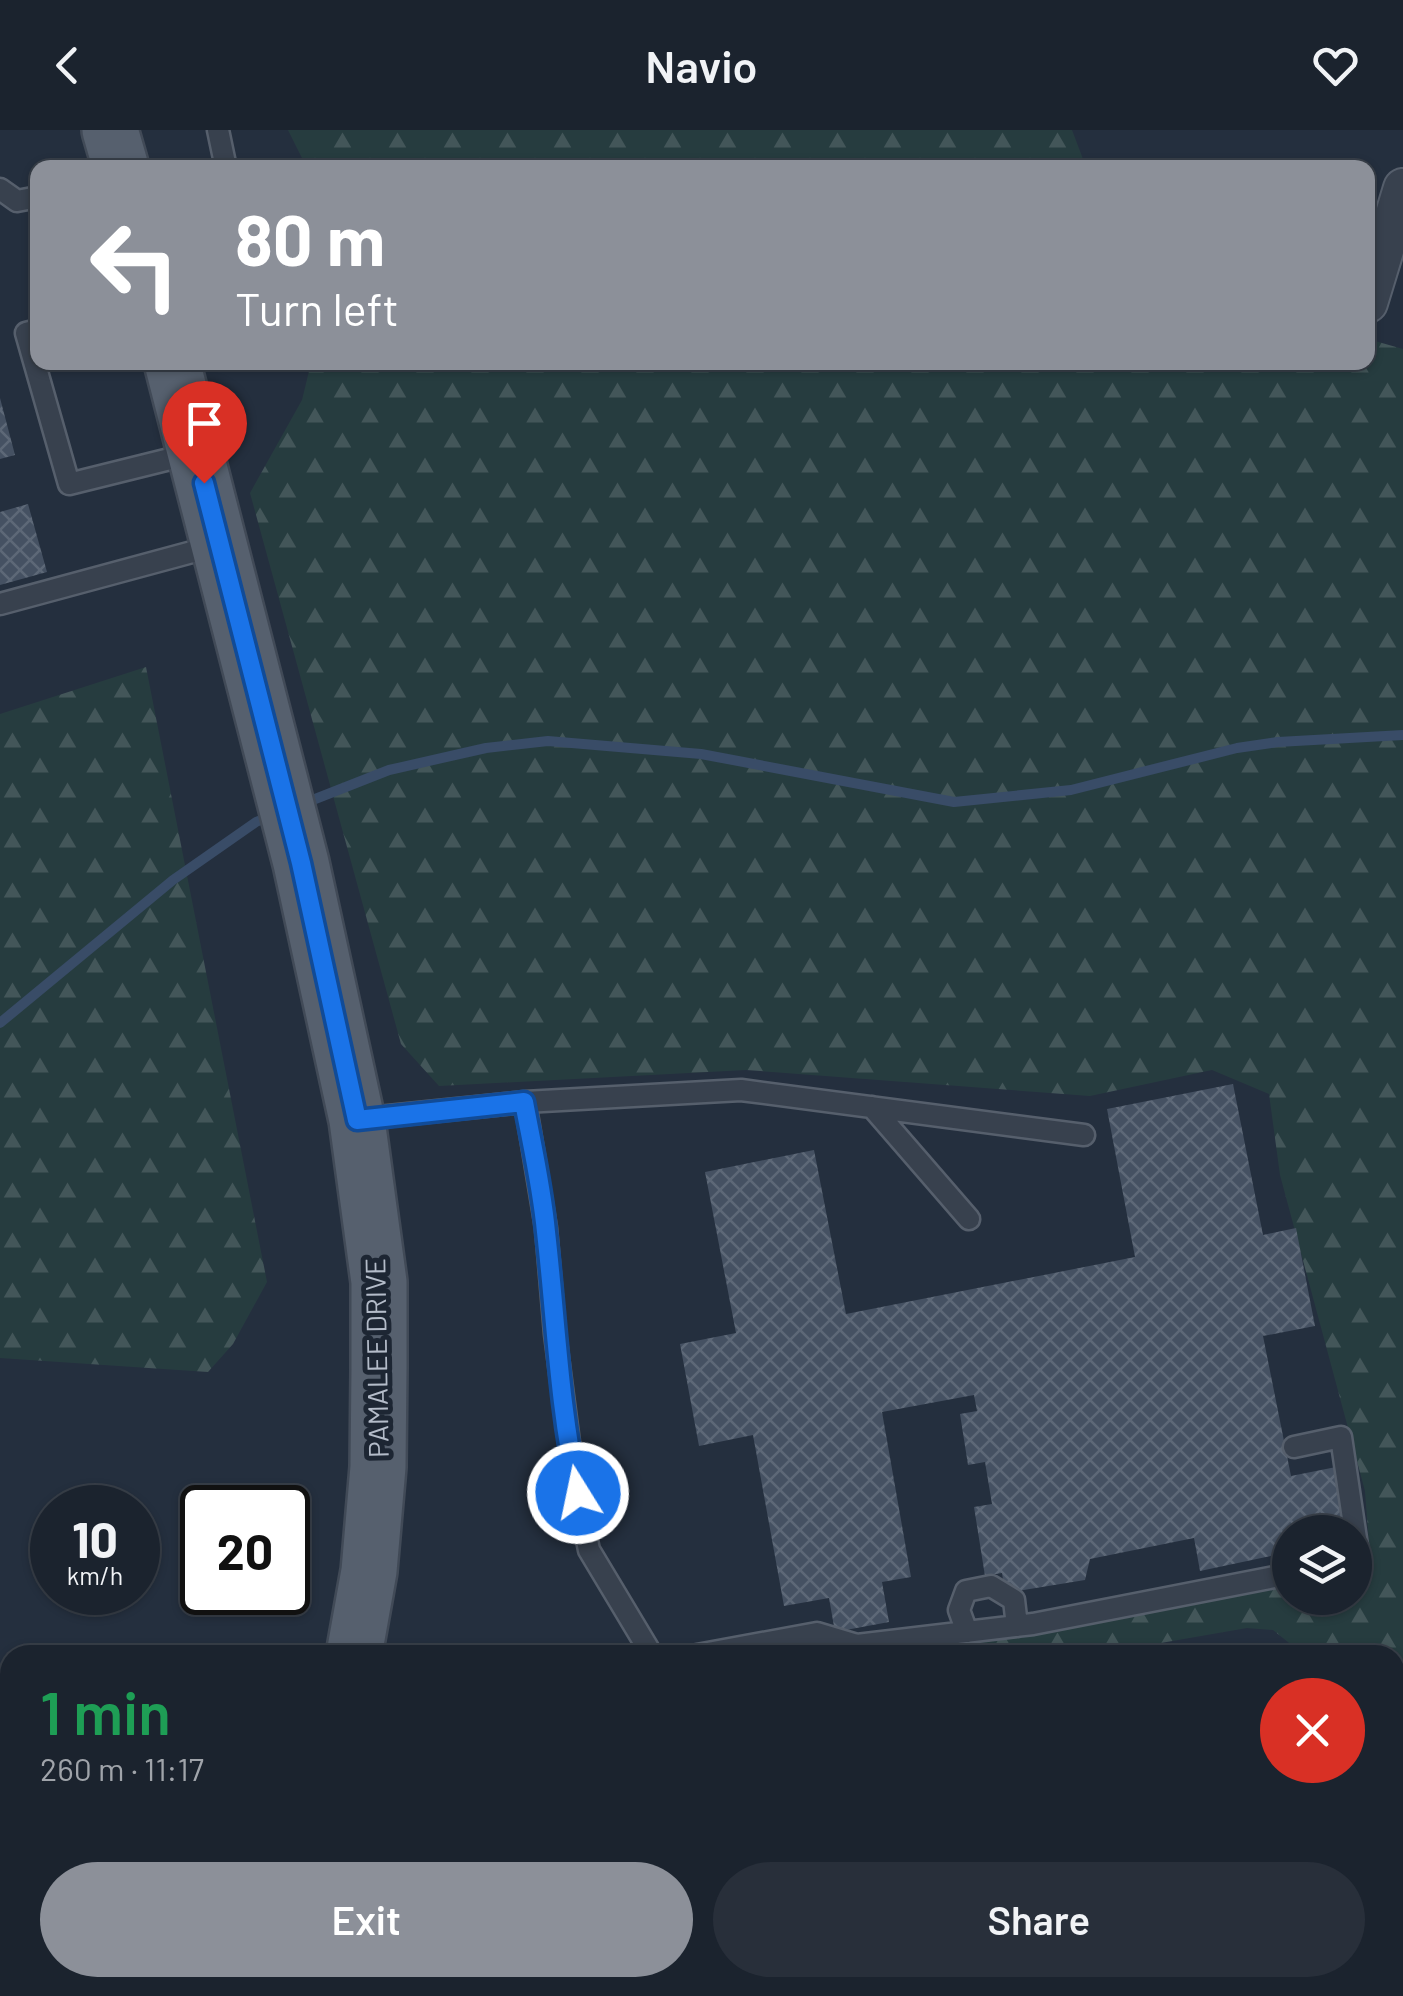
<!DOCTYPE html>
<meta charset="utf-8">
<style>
:root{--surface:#1b232e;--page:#282f3a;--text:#f1f3f6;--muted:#a0a4aa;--line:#39404a;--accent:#8c9099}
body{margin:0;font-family:Barlow,sans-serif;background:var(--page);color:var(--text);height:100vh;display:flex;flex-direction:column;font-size:38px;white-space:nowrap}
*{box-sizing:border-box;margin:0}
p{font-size:32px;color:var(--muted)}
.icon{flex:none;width:55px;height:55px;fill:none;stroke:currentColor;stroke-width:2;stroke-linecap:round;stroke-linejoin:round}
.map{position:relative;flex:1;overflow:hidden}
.details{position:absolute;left:0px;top:1515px;width:1405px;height:352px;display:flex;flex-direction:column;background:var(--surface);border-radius:30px 30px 0 0;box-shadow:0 2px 8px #0004,0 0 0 2px var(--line)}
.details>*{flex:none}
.banner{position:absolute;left:30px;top:30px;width:1345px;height:210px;border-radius:20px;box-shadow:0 2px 8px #0004,0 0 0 2px var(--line);background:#8c9099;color:#fff;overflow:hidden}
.fabs{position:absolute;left:1272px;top:1385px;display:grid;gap:20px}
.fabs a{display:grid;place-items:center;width:100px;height:100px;border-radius:50%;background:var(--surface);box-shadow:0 2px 8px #0004,0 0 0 2px var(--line);font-size:50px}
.speed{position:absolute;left:30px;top:1355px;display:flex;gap:20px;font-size:50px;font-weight:700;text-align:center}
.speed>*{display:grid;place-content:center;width:130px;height:130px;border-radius:50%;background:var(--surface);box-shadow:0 2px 8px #0004,0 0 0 2px var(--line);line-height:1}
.speed small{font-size:25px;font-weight:400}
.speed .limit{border:5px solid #111;border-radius:15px;background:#fff;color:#111}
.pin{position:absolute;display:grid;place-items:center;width:85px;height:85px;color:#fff;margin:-102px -42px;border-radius:50% 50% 50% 0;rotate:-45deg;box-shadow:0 0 10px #0007}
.pin .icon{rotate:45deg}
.me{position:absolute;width:110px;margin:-55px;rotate:350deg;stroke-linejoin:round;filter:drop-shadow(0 0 8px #0008)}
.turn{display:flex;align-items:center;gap:35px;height:210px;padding:0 40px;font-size:45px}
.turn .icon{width:130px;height:130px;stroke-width:2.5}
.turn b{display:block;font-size:70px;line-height:85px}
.round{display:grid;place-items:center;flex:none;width:105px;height:105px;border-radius:52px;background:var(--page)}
.overview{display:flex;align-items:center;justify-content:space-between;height:170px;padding:0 40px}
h1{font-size:60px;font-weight:600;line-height:75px;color:#1e9e55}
.action{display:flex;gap:20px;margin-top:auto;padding:20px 40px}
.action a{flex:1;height:115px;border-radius:60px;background:var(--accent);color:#fff;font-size:40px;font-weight:600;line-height:115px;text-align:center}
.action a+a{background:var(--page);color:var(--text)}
header{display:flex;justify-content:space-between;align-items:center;height:130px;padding:0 40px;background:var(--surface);font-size:45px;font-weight:600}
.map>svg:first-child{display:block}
.forest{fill:url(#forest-firs)}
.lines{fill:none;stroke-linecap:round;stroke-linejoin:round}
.stream{stroke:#394c67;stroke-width:10}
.building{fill:url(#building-cross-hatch)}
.service-casing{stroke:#565f6c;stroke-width:25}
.minor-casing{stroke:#565f6c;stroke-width:42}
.primary-casing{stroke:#414a57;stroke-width:60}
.service{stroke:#38414e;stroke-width:20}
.minor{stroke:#38414e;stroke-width:38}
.primary{stroke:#56606e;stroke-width:55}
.route-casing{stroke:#114b97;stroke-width:25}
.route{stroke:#1a73e8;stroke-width:18}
.labels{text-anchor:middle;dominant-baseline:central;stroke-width:10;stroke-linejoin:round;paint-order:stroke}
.street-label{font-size:28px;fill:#b4bcc9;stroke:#1d2633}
</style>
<header><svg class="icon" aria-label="back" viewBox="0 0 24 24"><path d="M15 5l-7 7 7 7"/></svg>Navio<svg class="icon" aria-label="heart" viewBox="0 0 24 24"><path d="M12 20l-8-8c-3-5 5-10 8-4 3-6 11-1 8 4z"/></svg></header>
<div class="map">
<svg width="1403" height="1866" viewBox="0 0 1403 1866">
<defs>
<pattern id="forest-firs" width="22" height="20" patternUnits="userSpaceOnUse" patternTransform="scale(2.5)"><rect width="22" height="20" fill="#263c3f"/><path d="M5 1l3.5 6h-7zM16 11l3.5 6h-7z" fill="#435659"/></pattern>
<pattern id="building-cross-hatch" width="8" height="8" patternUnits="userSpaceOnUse" patternTransform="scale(2.5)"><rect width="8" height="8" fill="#455162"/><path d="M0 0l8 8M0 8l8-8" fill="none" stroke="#5d6877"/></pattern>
</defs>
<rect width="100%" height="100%" fill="#242f3e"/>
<path class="forest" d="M288,0H1072L1086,37L307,38Z
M1368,209L1403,219V1738L1395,1739V1525H1304L1273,1500L1247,1498L1092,1525H891L1290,1456V1468H1355V1423L1369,1414L1365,1361L1280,1045L1269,964L1212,940L1090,966L746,940L439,956L401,914L250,363L302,270L311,233L1368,232Z
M146,537L267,1152L233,1214L208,1242L0,1228V584Z
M413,1858H754L698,1866H464Z"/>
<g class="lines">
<path class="stream" d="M305,673L389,640L486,618L548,611L701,624L954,672L1071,660L1237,618L1278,612L1403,605
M0,893L173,750L256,692L270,686"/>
</g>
<path class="building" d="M0,268L15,325L0,329Z
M28,374L47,442L0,455V382Z
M1233,954L1263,1105L1296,1098L1315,1196L1263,1206L1291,1346L1336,1337L1349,1402H1290V1422L1200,1441L1194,1408L1090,1429L1085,1450L1005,1463L1002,1443L985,1446L974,1377L992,1374L985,1332L968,1335L960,1284L977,1281L974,1265L882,1282L911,1447L882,1452L889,1492L835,1502L829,1468L784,1476L753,1305L699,1316L680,1214L736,1203L705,1042L814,1020L846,1184L1135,1127L1107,979Z"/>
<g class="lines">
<defs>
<path id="service" d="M218,0L226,38
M0,59L17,71L38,67
M38,200L26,203L69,354L194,323
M0,474L218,415
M525,972L546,1098L555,1204L572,1335L589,1420L652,1525
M872,977L969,1089
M359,989L525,972L741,960L1084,1005
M1294,1317L1341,1307L1359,1429L1355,1430
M967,1502L959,1480L966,1461L991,1456L1014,1470L1017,1496
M697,1525L817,1503L857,1515L1033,1494L1290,1444"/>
<path id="minor" d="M1368,173L1403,58
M1395,1798L1403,1797
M953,1866L1008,1858"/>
<path id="primary" d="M110,0L121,38
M172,232L301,733L357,990L379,1152V1239L378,1337L369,1441L354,1525
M268,1866L270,1858"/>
</defs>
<use href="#service" class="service-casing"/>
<use href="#minor" class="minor-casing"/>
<use href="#primary" class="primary-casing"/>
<use href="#service" class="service"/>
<use href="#minor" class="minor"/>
<use href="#primary" class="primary"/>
</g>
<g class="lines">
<defs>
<path id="route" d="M204,353L301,733L357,990L524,972C532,1015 542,1058 546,1102C556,1189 559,1277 578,1363"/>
</defs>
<use href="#route" class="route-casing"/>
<use href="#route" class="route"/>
</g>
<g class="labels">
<g class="street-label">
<text transform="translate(376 1228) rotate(-91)">PAMALEE DRIVE</text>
</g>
</g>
</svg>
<div class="fabs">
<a><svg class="icon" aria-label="layers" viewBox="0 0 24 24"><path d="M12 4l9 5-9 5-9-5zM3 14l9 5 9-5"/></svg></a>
</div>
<div class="speed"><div>10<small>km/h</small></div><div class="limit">20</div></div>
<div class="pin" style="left:204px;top:353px;background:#d93025"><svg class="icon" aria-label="arrive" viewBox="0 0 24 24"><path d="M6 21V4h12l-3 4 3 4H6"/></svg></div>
<svg class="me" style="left:578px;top:1363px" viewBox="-20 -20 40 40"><circle r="17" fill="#1a73e8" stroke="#fff" stroke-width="3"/><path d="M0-11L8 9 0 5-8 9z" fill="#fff"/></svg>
<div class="banner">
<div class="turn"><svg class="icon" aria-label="left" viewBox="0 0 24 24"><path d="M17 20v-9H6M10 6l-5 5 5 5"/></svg><div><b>80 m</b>Turn left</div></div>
</div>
<section class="details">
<div class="overview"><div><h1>1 min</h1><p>260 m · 11:17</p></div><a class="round" style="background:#d93025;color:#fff"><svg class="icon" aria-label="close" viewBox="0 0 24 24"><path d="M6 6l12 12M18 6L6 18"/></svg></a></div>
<div class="action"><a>Exit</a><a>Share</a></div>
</section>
</div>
